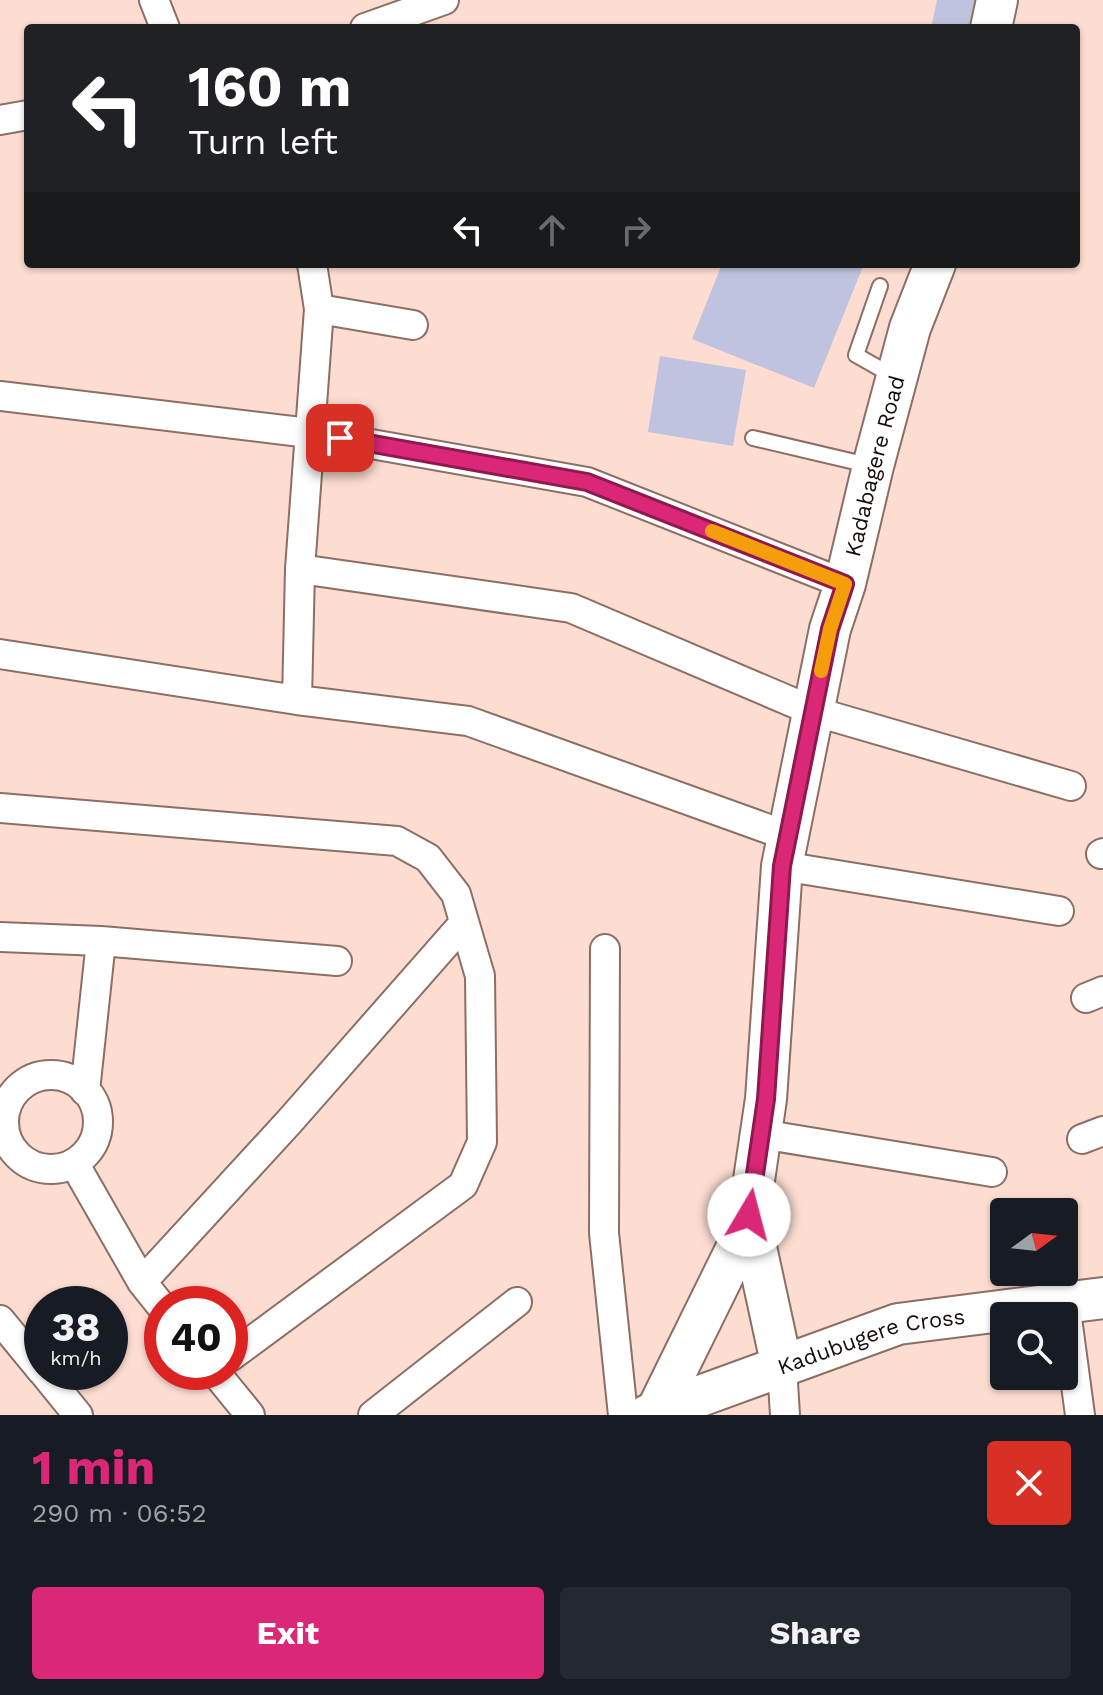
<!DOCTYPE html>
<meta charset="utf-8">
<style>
:root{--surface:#171b24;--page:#242831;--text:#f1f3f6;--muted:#9ea1a6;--accent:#db2777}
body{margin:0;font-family:"Work Sans",sans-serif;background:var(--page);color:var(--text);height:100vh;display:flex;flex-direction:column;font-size:30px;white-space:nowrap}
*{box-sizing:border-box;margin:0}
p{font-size:26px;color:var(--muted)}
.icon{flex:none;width:44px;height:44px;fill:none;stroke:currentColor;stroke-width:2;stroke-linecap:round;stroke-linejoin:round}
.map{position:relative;height:1415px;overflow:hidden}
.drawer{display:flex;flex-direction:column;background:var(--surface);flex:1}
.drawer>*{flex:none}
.banner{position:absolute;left:24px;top:24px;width:1056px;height:244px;border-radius:8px;box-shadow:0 2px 6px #0004;background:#202124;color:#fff;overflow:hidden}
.needle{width:52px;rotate:75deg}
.buttons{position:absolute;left:990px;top:1198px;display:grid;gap:16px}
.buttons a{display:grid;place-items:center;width:88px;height:88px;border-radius:8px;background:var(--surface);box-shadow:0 2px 6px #0004;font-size:40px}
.speed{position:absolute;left:24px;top:1286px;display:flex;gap:16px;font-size:40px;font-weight:700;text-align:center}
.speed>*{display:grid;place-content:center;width:104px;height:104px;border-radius:50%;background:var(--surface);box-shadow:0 2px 6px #0004;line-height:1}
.speed small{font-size:20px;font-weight:400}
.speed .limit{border:12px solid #d22;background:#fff;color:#111}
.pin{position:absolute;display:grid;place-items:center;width:68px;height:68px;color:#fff;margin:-34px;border-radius:16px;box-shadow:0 4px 12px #0006}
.me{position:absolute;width:88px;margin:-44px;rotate:8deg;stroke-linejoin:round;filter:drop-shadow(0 0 6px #0008)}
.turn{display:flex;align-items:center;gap:28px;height:168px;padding:0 32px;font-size:36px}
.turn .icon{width:104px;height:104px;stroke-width:2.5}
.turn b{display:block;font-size:56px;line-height:68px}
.lanes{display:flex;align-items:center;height:76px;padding:0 32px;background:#0003;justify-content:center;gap:40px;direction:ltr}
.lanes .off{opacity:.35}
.round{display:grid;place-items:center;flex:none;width:84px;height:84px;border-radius:8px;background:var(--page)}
.summary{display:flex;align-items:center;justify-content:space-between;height:136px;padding:0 32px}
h1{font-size:48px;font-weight:700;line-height:60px;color:var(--accent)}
.primary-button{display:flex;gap:16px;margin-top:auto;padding:16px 32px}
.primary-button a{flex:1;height:92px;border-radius:8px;background:var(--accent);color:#fff;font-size:32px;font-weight:700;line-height:92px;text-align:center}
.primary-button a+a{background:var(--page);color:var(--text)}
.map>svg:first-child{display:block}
.building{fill:#c0c3df}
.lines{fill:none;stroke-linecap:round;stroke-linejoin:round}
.lane-casing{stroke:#8b6f64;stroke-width:18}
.street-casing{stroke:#8b6f64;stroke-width:32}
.secondary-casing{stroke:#8b6f64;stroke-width:44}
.lane{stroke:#fff;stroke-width:14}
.street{stroke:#fff;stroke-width:28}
.secondary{stroke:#fff;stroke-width:40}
.route-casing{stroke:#8e194d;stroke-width:20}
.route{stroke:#db2777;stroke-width:14}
.slow{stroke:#f59e0b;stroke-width:14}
.labels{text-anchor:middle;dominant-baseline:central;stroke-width:6;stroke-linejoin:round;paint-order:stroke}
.street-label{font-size:22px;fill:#170d09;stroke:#fdddd1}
</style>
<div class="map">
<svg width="1103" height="1415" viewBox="0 0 1103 1415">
<rect width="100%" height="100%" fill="#fdddd1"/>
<path class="building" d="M937,0H987L981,28H931Z
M722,264H864L814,388L692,339Z
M660,356L746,370L733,446L648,432Z"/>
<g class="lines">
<defs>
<path id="lane" d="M880,286L856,355L893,376
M753,438L872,466"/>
<path id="street" d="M154,0L165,28
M365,28L444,0
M0,120L28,115
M319,309L413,325
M0,396L309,433L587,482L845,584
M300,569L571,608L813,711L1071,786
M0,654L297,700L468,721L788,836
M297,700L300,569L319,309L312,264
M0,808L397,841L428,858L456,894L480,976L482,1142L463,1185L230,1357
M1101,854L1103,853
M782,866L1059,911
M0,937L101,941L337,961
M605,949L604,1233L623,1415
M1086,998L1103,991
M4 1122a47 47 0 1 1 94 0a47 47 0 1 1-94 0Z
M85,1091L101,941
M761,1134L992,1172
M1082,1139L1103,1131
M74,1163L142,1282L162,1307
M142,1282L289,1122L464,923
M1065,1303L1080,1415
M0,1320L42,1371
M782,1367L785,1415
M43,1372L78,1415
M215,1372L250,1415
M373,1415L517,1302"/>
<g id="secondary">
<path d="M991,28L997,0"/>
<path d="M749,1215L782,1367"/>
<path id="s1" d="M656,1412L747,1227L766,1099L782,866L830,629L845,584L873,466L910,328L935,264"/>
<path id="s2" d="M648,1415L898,1324L1103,1298"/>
</g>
</defs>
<use href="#lane" class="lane-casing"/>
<use href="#street" class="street-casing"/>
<use href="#secondary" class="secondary-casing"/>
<use href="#lane" class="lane"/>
<use href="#street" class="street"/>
<use href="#secondary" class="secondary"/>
</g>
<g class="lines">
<defs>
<path id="route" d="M340,438L587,482L845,584L830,629L782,866L766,1099L749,1215"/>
</defs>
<use href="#route" class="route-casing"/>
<use href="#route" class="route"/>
<path class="slow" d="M712,531L845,584L830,629L821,671"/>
</g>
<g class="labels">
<g class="street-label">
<text stroke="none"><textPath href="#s1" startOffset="980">Kadabagere Road</textPath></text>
<text stroke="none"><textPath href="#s2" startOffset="236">Kadubugere Cross</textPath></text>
</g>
</g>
</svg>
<div class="buttons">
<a><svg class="needle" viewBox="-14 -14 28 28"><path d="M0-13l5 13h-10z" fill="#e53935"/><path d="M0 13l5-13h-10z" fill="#9ea1a6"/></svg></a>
<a><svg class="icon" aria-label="search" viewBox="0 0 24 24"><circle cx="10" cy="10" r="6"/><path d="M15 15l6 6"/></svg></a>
</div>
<div class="speed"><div>38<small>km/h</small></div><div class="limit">40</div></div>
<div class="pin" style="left:340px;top:438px;background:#d93025"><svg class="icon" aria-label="arrive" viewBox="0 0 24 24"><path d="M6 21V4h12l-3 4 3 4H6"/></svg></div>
<svg class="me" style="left:749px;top:1215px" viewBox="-20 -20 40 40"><circle r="19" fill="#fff"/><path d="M0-13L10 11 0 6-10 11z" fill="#db2777"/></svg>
<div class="banner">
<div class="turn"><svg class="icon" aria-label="left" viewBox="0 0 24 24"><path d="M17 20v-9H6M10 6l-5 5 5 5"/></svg><div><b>160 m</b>Turn left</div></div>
<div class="lanes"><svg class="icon" aria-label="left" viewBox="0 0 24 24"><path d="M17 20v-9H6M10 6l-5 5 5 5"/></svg><svg class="icon off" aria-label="ahead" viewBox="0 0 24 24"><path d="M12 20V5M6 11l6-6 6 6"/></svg><svg class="icon off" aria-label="right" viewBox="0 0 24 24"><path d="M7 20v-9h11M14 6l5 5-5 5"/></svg></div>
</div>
</div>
<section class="drawer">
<div class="summary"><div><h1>1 min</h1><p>290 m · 06:52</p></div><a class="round" style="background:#d93025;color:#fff"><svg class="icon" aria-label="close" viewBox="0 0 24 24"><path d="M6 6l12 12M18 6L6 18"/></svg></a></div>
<div class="primary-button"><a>Exit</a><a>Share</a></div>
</section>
